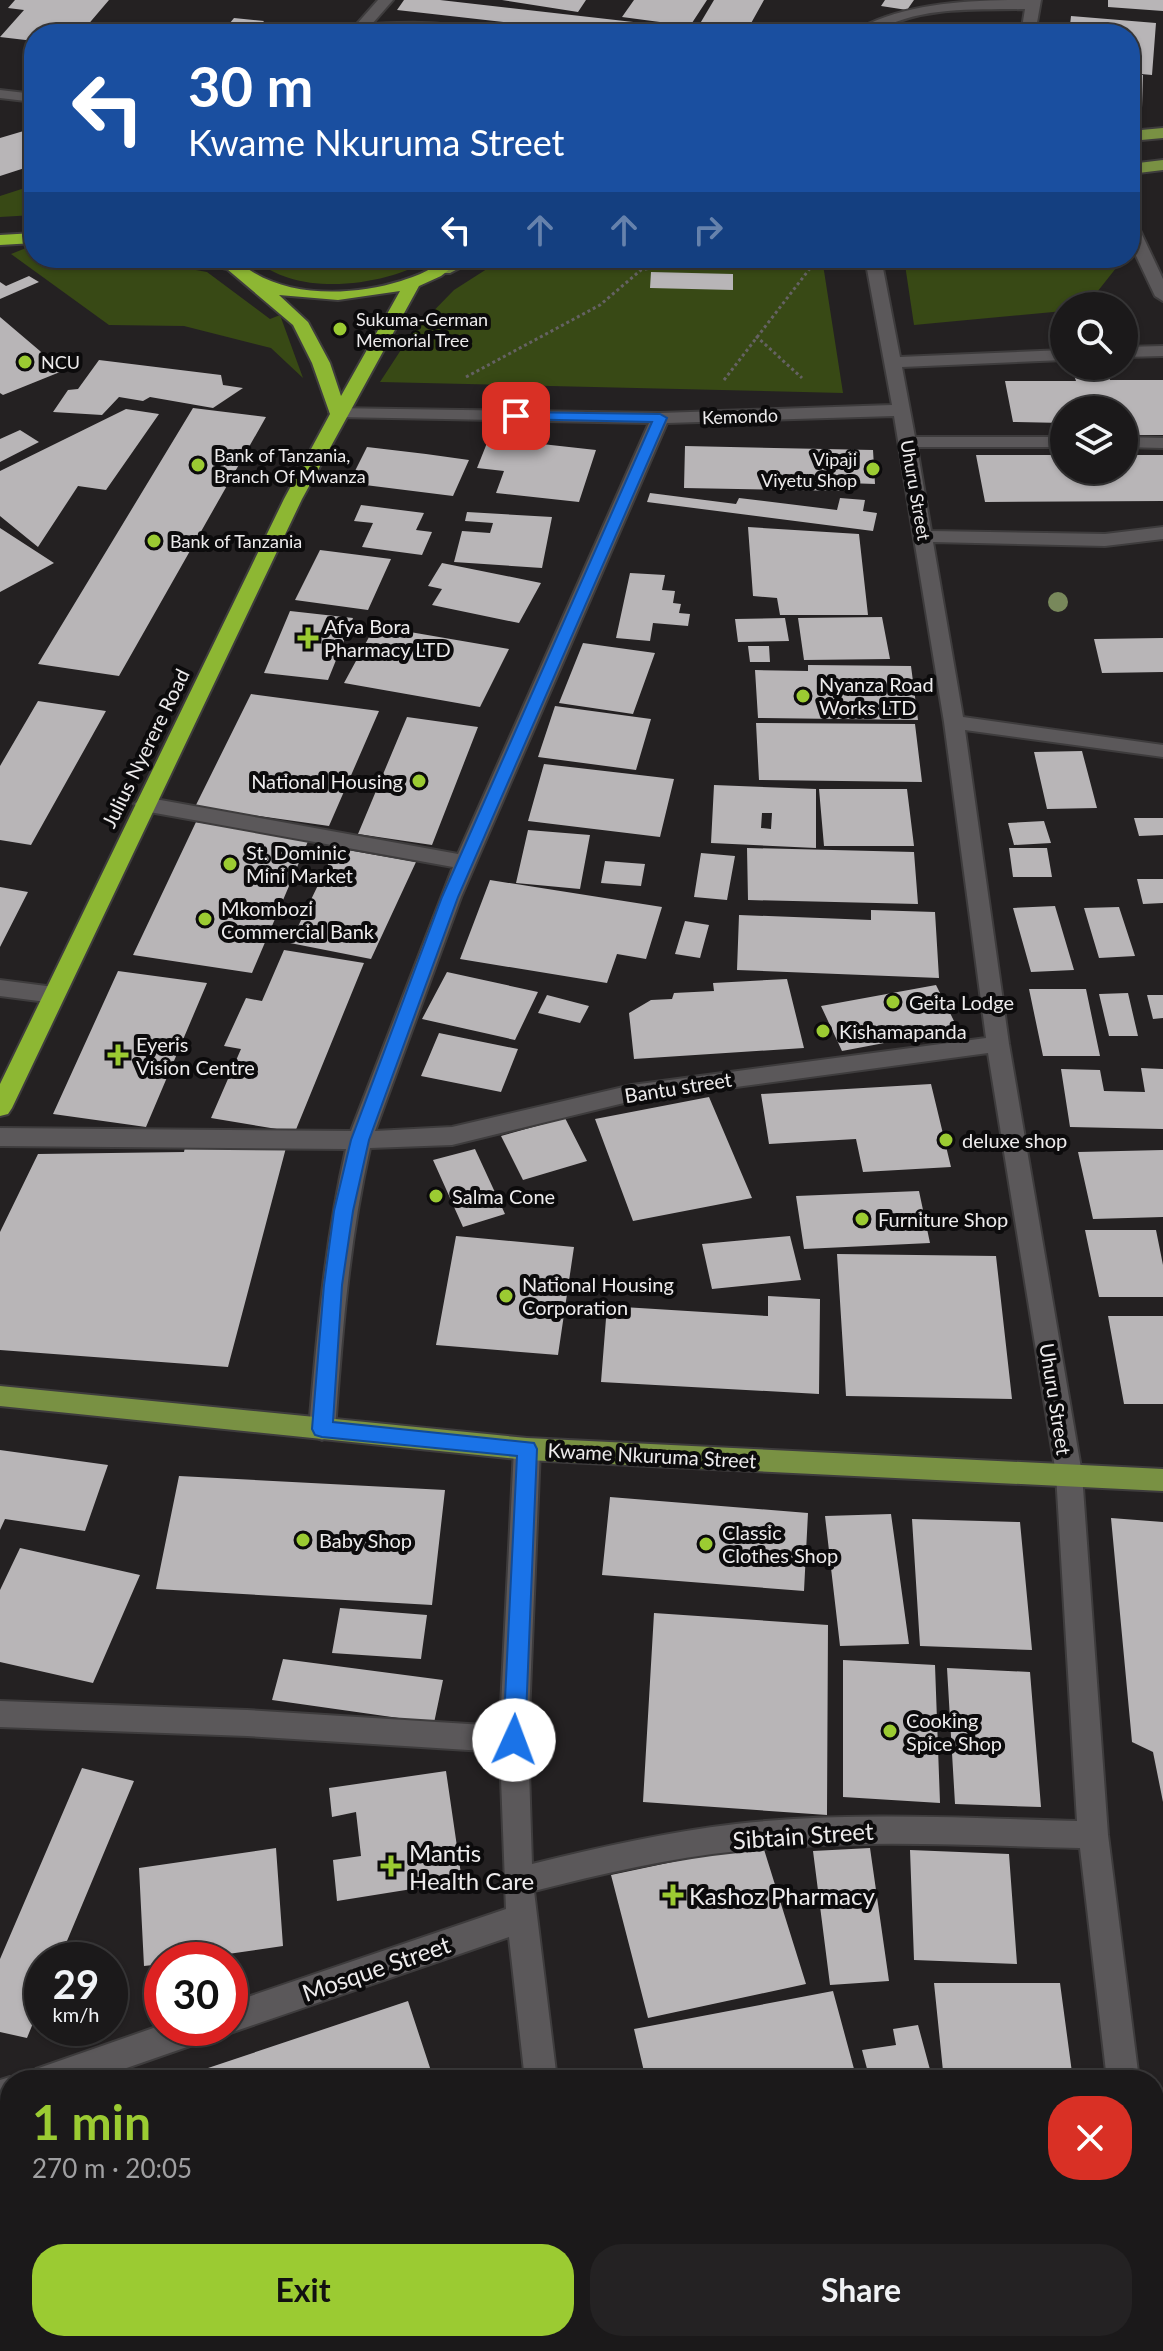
<!DOCTYPE html>
<meta charset="utf-8">
<style>
:root{--surface:#1b191a;--page:#242223;--text:#f1f3f6;--muted:#a0a0a2;--line:#393839;--accent:#9bcb32}
body{margin:0;font-family:Lato,sans-serif;background:var(--page);color:var(--text);height:100vh;display:flex;flex-direction:column;font-size:30px;white-space:nowrap}
*{box-sizing:border-box;margin:0}
p{font-size:26px;color:var(--muted)}
.icon{flex:none;width:44px;height:44px;fill:none;stroke:currentColor;stroke-width:2;stroke-linecap:round;stroke-linejoin:round}
.map{position:relative;flex:1;overflow:hidden}
.details{position:absolute;left:0px;top:2070px;width:1164px;height:282px;display:flex;flex-direction:column;background:var(--surface);border-radius:32px 32px 0 0;box-shadow:0 2px 6px #0004,0 0 0 2px var(--line)}
.details>*{flex:none}
.guide{position:absolute;left:24px;top:24px;width:1116px;height:244px;border-radius:32px;box-shadow:0 2px 6px #0004,0 0 0 2px var(--line);background:#1a4fa0;color:#fff;overflow:hidden}
.controls{position:absolute;left:1050px;top:292px;display:grid;gap:16px}
.controls a{display:grid;place-items:center;width:88px;height:88px;border-radius:50%;background:var(--surface);box-shadow:0 2px 6px #0004,0 0 0 2px var(--line);font-size:40px}
.speed{position:absolute;left:24px;top:1942px;display:flex;gap:16px;font-size:40px;font-weight:700;text-align:center}
.speed>*{display:grid;place-content:center;width:104px;height:104px;border-radius:50%;background:var(--surface);box-shadow:0 2px 6px #0004,0 0 0 2px var(--line);line-height:1}
.speed small{font-size:20px;font-weight:400}
.speed .limit{border:12px solid #d22;background:#fff;color:#111}
.pin{position:absolute;display:grid;place-items:center;width:68px;height:68px;color:#fff;margin:-34px;border-radius:16px;box-shadow:0 4px 12px #0006}
.me{position:absolute;width:88px;margin:-44px;rotate:2deg;stroke-linejoin:round;filter:drop-shadow(0 0 6px #0008)}
.turn{display:flex;align-items:center;gap:28px;height:168px;padding:0 32px;font-size:36px}
.turn .icon{width:104px;height:104px;stroke-width:2.5}
.turn b{display:block;font-size:56px;line-height:68px}
.lanes{display:flex;align-items:center;height:76px;padding:0 32px;background:#0003;justify-content:center;gap:40px;direction:ltr}
.lanes .off{opacity:.35}
.round{display:grid;place-items:center;flex:none;width:84px;height:84px;border-radius:32px;background:var(--page)}
.head{display:flex;align-items:center;justify-content:space-between;height:136px;padding:0 32px}
h1{font-size:48px;font-weight:700;line-height:60px;color:var(--accent)}
.primary-button{display:flex;gap:16px;margin-top:auto;padding:16px 32px}
.primary-button a{flex:1;height:92px;border-radius:32px;background:var(--accent);color:#111;font-size:32px;font-weight:700;line-height:92px;text-align:center}
.primary-button a+a{background:var(--page);color:var(--text)}
.map>svg:first-child{display:block}
.green{fill:#384915}
.building{fill:#b8b5b7;fill-rule:evenodd}
.lines{fill:none;stroke-linecap:round;stroke-linejoin:round}
.minor-casing{stroke:#3e3c3d;stroke-width:4}
.major-casing{stroke:#3e3c3d;stroke-width:4}
.highway-casing{stroke:#3e3c3d;stroke-width:4}
.path{stroke:#656263;stroke-width:3;stroke-dasharray:3 3;stroke-linecap:butt}
.minor{fill:#5b585a;fill-rule:evenodd}
.major{fill:#799143;fill-rule:evenodd}
.highway{fill:#8db733;fill-rule:evenodd}
.tree{fill:#78885b}
.route{fill:#1a73e8;stroke:#114b97;stroke-width:2}
.poi-dot{fill:#9bcb32;stroke:#0c0b0c;stroke-width:3}
.labels{text-anchor:middle;dominant-baseline:central;stroke-width:8;stroke-linejoin:round;paint-order:stroke}
.far-poi-label{font-size:18px;fill:#edebec;stroke:#0c0b0c;text-anchor:start}
.far-street-label{font-size:18px;fill:#edebec;stroke:#0c0b0c}
.poi-label{font-size:20px;fill:#edebec;stroke:#0c0b0c;text-anchor:start}
.street-label{font-size:20px;fill:#edebec;stroke:#0c0b0c}
.near-street-label{font-size:24px;fill:#edebec;stroke:#0c0b0c}
.near-poi-label{font-size:24px;fill:#edebec;stroke:#0c0b0c;text-anchor:start}
</style>
<div class="map">
<svg width="1163" height="2351" viewBox="0 0 1163 2351">
<rect width="100%" height="100%" fill="#242122"/>
<path class="green" d="M34,185V215L0,217V196Z
M26,248L34,249V258H130L207,272L270,319L280,315L303,378L271,348L184,326L109,325L11,254Z
M254,258H432C387,286 296,299 254,258Z
M504,258H822L843,393L380,382L412,333L454,290Z
M904,258H1124L1086,306H1064V311L914,325Z"/>
<path class="building" d="M15,0H109L80,34H34V41L0,37L24,10L8,8Z
M404,0H440L686,28L683,34H608L397,10Z
M502,0H586L578,12Z
M634,0H707L690,26L622,17Z
M714,0H764L745,34L695,32Z
M885,0H914L907,10L881,6Z
M1108,0H1163V11L1108,7Z
M1071,16L1156,23L1152,75L1130,73V34H1069Z
M234,18L264,21L254,34H221Z
M911,25L996,32V34H909Z
M1130,75H1143L1142,108L1130,107Z
M27,130L34,135V165L0,176V138Z
M651,272L733,274V290L650,288Z
M29,276L39,282L0,299V282L6,286Z
M0,317L40,351L60,372L3,395L0,393Z
M99,360L221,375L223,385L243,388L213,408L150,397L143,401L119,397L102,415L53,412L68,390L78,389Z
M1074,375H1109L1110,380H1163V435H1124V410H1064V423L1013,422L1005,381H1076Z
M193,408L266,417L119,676L38,664Z
M126,409L159,414L106,490L78,486L38,547L0,516V471Z
M20,430L39,442L0,462V439Z
M489,438L596,450L579,502L496,493L504,471L477,468Z
M685,446L873,450L875,484L847,483V491L684,488Z
M367,447L426,454L469,460L453,496L349,483Z
M976,455H1064V470H1124V455H1163V501L985,502Z
M650,493L736,504L739,498L837,510L840,498L865,500L863,511L877,513L873,531L647,502Z
M361,505L424,513L416,530L432,532L422,555L362,547L373,523L354,521Z
M467,512L552,517L542,568L454,562L462,531L490,533L493,523L465,521Z
M748,527L859,534L868,615H780L777,598L753,596Z
M0,528L54,563L0,592Z
M320,550L391,559L368,610L295,600Z
M442,563L541,583L519,623L432,605L442,589L428,586Z
M630,573L665,575L662,590L675,591L673,603L681,604L679,613L690,614L688,626L653,623L650,641L616,638Z
M290,611L353,618L328,680L264,673Z
M882,617L890,659L804,660L798,618Z
M785,618L789,641L738,642L735,619Z
M375,626L509,649L480,707L344,683Z
M1163,638V672L1102,673L1094,639Z
M583,643L655,653L633,714L559,703Z
M748,646H769L770,662H750Z
M808,665L911,666L918,720L758,718L755,670L808,671Z
M251,694L379,711L329,826L195,807Z
M38,701L106,711L31,845L0,840V766Z
M555,706L651,719L636,770L538,757Z
M407,717L478,727L432,845L358,834Z
M756,723L915,724L922,782L759,780Z
M1082,751L1097,808L1047,809L1034,752Z
M544,764L674,779L660,837L528,821Z
M714,785L816,789V848L711,843ZM762,813H772L771,829L761,828Z
M819,789H907L914,846H824Z
M1134,818H1163V835L1139,836Z
M1044,821L1051,843L1014,845L1008,823Z
M196,822L309,839L252,973L133,955Z
M528,830L590,835L580,889L516,883Z
M336,848L416,862L371,959L290,943Z
M747,848L914,852L918,904L748,900Z
M1009,848H1047L1052,877H1013Z
M701,853L735,856L727,900L694,897Z
M605,861L645,864L641,886L601,883Z
M1137,879H1163V903L1143,904Z
M490,880L662,907L646,959L617,954L607,983L460,959Z
M0,887L28,892L0,947Z
M1055,906L1074,970L1031,972L1013,908Z
M1119,907L1135,956L1099,958L1084,908Z
M871,910L935,912L939,978L737,970L739,915L871,920Z
M685,921L709,925L700,958L675,954Z
M284,950L364,963L295,1132L211,1118L241,1049L224,1046L246,998L262,1001Z
M118,971L207,983L146,1127L53,1114Z
M447,972L538,992L515,1040L422,1019Z
M787,979L804,1048L634,1059L629,1013L651,1000L672,999L674,993L714,991L713,983Z
M936,985L958,1029L842,1051L821,1006Z
M1029,989H1086L1100,1056H1043Z
M1128,993L1138,1036H1109L1099,994Z
M547,995L589,1006L580,1023L538,1013Z
M1147,995H1163V1018L1153,1019Z
M439,1033L518,1049L501,1092L421,1076Z
M1141,1068L1163,1069V1129L1070,1127L1061,1069L1100,1070L1104,1091L1145,1092Z
M931,1084L951,1167L863,1172L856,1139L769,1144L761,1094Z
M709,1097L752,1198L633,1221L595,1119Z
M565,1118L587,1161L523,1180L501,1136Z
M287,1144L228,1367L0,1350V1232L38,1154L184,1152L185,1147Z
M475,1149L505,1214L463,1227L433,1160Z
M1163,1150V1217L1093,1219L1078,1152Z
M919,1191L930,1243L804,1249L796,1196Z
M1085,1230H1156L1163,1265V1297H1099Z
M456,1236L574,1247L558,1355L436,1345Z
M790,1236L801,1280L712,1289L702,1244Z
M837,1254L996,1256L1012,1399L846,1396Z
M768,1296L820,1299L819,1394L601,1382L607,1306L768,1316Z
M1108,1316H1163V1404H1124Z
M0,1450L108,1465L85,1531L5,1519L0,1530Z
M179,1476L445,1490L432,1605L156,1589Z
M610,1497L808,1513L804,1591L602,1575Z
M891,1514L909,1644L840,1646L825,1516Z
M1111,1518L1163,1522V1802L1153,1752L1132,1742Z
M912,1519L1020,1522L1032,1650L920,1646Z
M20,1548L140,1575L93,1683L0,1662V1590Z
M340,1608L427,1615L421,1659L332,1653Z
M654,1613L828,1625L827,1815L643,1802Z
M283,1659L443,1680L434,1723L272,1700Z
M843,1660L935,1665L940,1803L843,1797Z
M947,1668L1030,1672L1041,1807L955,1804Z
M82,1768L134,1781L59,1960H42V2001L27,2038L0,2032V1959Z
M446,1771L462,1881L337,1901L333,1860L361,1856L356,1812L332,1817L329,1788Z
M762,1843L806,1984L648,2018L611,1875Z
M276,1848L283,1946L186,1960H162V1964L144,1966L139,1868Z
M870,1848L889,1981L830,1985L813,1851Z
M910,1850L1009,1854L1017,1964L914,1960Z
M934,1983H1060L1073,2080H962L961,2072L943,2071Z
M833,1991L857,2080H646L634,2029Z
M408,2001L434,2080H175V2079Z
M918,2025L932,2077L870,2080L862,2050L896,2045L893,2029Z
M10,2315V2342H112L115,2351H8L0,2319Z
M218,2342H399L402,2351H220Z
M677,2342H837L839,2351H679Z"/>
<g class="lines">
<defs>
<path id="minor" d="M378,0H393L372,24C397,23 455,19 475,34L419,31L348,34Z
M1041,0L1035,34H1021L1025,9C976,10 925,6 880,29L879,34H865L868,24C921,0 984,0 1041,0Z
M0,90L34,94V102L0,98Z
M1130,221L1138,226L1163,279V301L1155,296L1130,243Z
M865,258H881L900,357L1064,350V360L902,367L915,437H1064V447H917L931,531L1105,534L1163,527V539L1105,546L933,542L963,717L1163,745V757L965,730L1009,1044L1082,1474L1108,1835L1139,2080H1107L1080,1848C966,1845 851,1839 738,1851C669,1858 601,1874 534,1891L557,2080H525L509,1937L230,2033L219,2028H230V2003L506,1909L500,1752L247,1736L0,1727V1701L247,1710L500,1726L514,1449L518,1441L527,1438L536,1441L540,1449L528,1740L532,1864C600,1847 667,1832 736,1824C849,1811 964,1818 1077,1821L1056,1474L988,1053L632,1101L452,1145L370,1148C349,1241 342,1334 335,1429L331,1436L322,1440L313,1436L309,1429C317,1334 325,1242 346,1149L0,1146V1128L351,1131L453,867L144,811L134,804L144,797L458,854L649,423L338,417L329,412L332,408L660,413L892,405ZM894,416L944,722L986,1038L632,1085L452,1127L375,1131L461,897L667,423Z
M1163,346V356L1124,357V347Z
M1124,437L1163,438V448L1124,447Z
M0,980L54,987L62,989L65,995L62,1001L54,1003L0,996Z
M162,2025V2028H215L210,2039L92,2080H31L36,2069Z
M10,2077L16,2080H10V2109L0,2112V2080Z
M1154,2142H1163V2174H1154Z
M1154,2325L1163,2329V2351H1137L1136,2342H1154Z
M554,2342H588L589,2351H555Z"/>
<path id="major" d="M1163,128V138L1130,141V131Z
M1163,160V170L1130,174V164Z
M458,258H479L450,273H438L436,270Z
M0,1386L527,1438L1163,1469V1491L527,1460L0,1406Z"/>
<path id="highway" d="M34,233V243L0,245V235Z
M190,258H235C276,299 349,297 401,281C410,278 422,274 430,269C435,266 440,260 445,258C450,257 459,258 464,258L441,276L419,286L302,499L12,1108L8,1114L0,1116V1084L284,499L330,414L312,363L293,325L227,269L192,261ZM400,291L341,396L330,363L308,322L279,295L338,300Z"/>
</defs>
<use href="#minor" class="minor-casing"/>
<use href="#major" class="major-casing"/>
<use href="#highway" class="highway-casing"/>
<path class="path" d="M756,336L802,378
M466,377L600,305L641,270L698,258
M724,380L818,258"/>
<use href="#minor" class="minor"/>
<use href="#major" class="major"/>
<use href="#highway" class="highway"/>
</g>
<circle class="tree" cx="1058" cy="602" r="10"/>
<path class="route" d="M516,412L660,414L667,418L458,897L369,1140L353,1211L342,1285L333,1422L534,1443L537,1449L525,1740L522,1747L514,1750L507,1747L503,1740L517,1456L322,1437L315,1435L312,1429L324,1285L334,1211L351,1140L442,897L652,422L512,419V413Z"/>
<g class="poi-dot">
<circle cx="340" cy="329" r="8"/>
<circle cx="25" cy="362" r="8"/>
<circle cx="198" cy="465" r="8"/>
<circle cx="873" cy="469" r="8"/>
<circle cx="154" cy="541" r="8"/>
<path d="M304 626h8v8h8v8h-8v8h-8v-8h-8v-8h8z"/>
<circle cx="803" cy="696" r="8"/>
<circle cx="419" cy="781" r="8"/>
<circle cx="230" cy="864" r="8"/>
<circle cx="205" cy="919" r="8"/>
<circle cx="893" cy="1002" r="8"/>
<circle cx="823" cy="1031" r="8"/>
<path d="M114 1043h8v8h8v8h-8v8h-8v-8h-8v-8h8z"/>
<circle cx="946" cy="1140" r="8"/>
<circle cx="436" cy="1196" r="8"/>
<circle cx="862" cy="1219" r="8"/>
<circle cx="506" cy="1296" r="8"/>
<circle cx="303" cy="1540" r="8"/>
<circle cx="706" cy="1544" r="8"/>
<circle cx="890" cy="1731" r="8"/>
<path d="M387 1854h8v8h8v8h-8v8h-8v-8h-8v-8h8z"/>
<path d="M669 1883h8v8h8v8h-8v8h-8v-8h-8v-8h8z"/>
</g>
<g class="labels">
<g class="far-poi-label">
<text x="356" y="319">Sukuma-German<tspan x="356" dy="21">Memorial Tree</tspan></text>
<text x="41" y="362">NCU</text>
<text x="214" y="455">Bank of Tanzania,<tspan x="214" dy="21">Branch Of Mwanza</tspan></text>
<text x="857" y="459" text-anchor="end">Vipaji<tspan x="857" dy="21">Viyetu Shop</tspan></text>
<text x="170" y="541">Bank of Tanzania</text>
</g>
<g class="far-street-label">
<text transform="translate(740 416) rotate(-2)">Kemondo</text>
<text transform="translate(916 490) rotate(80)">Uhuru Street</text>
</g>
<g class="poi-label">
<text x="324" y="626">Afya Bora<tspan x="324" dy="23">Pharmacy LTD</tspan></text>
<text x="819" y="684">Nyanza Road<tspan x="819" dy="23">Works LTD</tspan></text>
<text x="403" y="781" text-anchor="end">National Housing</text>
<text x="246" y="852">St. Dominic<tspan x="246" dy="23">Mini Market</tspan></text>
<text x="221" y="908">Mkombozi<tspan x="221" dy="23">Commercial Bank</tspan></text>
<text x="909" y="1002">Geita Lodge</text>
<text x="839" y="1031">Kishamapanda</text>
<text x="136" y="1044">Eyeris<tspan x="136" dy="23">Vision Centre</tspan></text>
<text x="962" y="1140">deluxe shop</text>
<text x="452" y="1196">Salma Cone</text>
<text x="878" y="1219">Furniture Shop</text>
<text x="522" y="1284">National Housing<tspan x="522" dy="23">Corporation</tspan></text>
<text x="722" y="1532">Classic<tspan x="722" dy="23">Clothes Shop</tspan></text>
<text x="319" y="1540">Baby Shop</text>
<text x="906" y="1720">Cooking<tspan x="906" dy="23">Spice Shop</tspan></text>
</g>
<g class="street-label">
<text transform="translate(145 748) rotate(-64)">Julius Nyerere Road</text>
<text transform="translate(678 1087) rotate(-9)">Bantu street</text>
<text transform="translate(1056 1399) rotate(81)">Uhuru Street</text>
<text transform="translate(652 1455) rotate(3)">Kwame Nkuruma Street</text>
</g>
<g class="near-street-label">
<text transform="translate(803 1835) rotate(-4)">Sibtain Street</text>
<text transform="translate(376 1968) rotate(-19)">Mosque Street</text>
</g>
<g class="near-poi-label">
<text x="409" y="1852">Mantis<tspan x="409" dy="28">Health Care</tspan></text>
<text x="689" y="1895">Kashoz Pharmacy</text>
</g>
</g>
</svg>
<div class="controls">
<a><svg class="icon" aria-label="search" viewBox="0 0 24 24"><circle cx="10" cy="10" r="6"/><path d="M15 15l6 6"/></svg></a>
<a><svg class="icon" aria-label="layers" viewBox="0 0 24 24"><path d="M12 4l9 5-9 5-9-5zM3 14l9 5 9-5"/></svg></a>
</div>
<div class="speed"><div>29<small>km/h</small></div><div class="limit">30</div></div>
<div class="pin" style="left:516px;top:416px;background:#d93025"><svg class="icon" aria-label="arrive" viewBox="0 0 24 24"><path d="M6 21V4h12l-3 4 3 4H6"/></svg></div>
<svg class="me" style="left:514px;top:1740px" viewBox="-20 -20 40 40"><circle r="19" fill="#fff"/><path d="M0-13L10 11 0 6-10 11z" fill="#1a73e8"/></svg>
<div class="guide">
<div class="turn"><svg class="icon" aria-label="left" viewBox="0 0 24 24"><path d="M17 20v-9H6M10 6l-5 5 5 5"/></svg><div><b>30 m</b>Kwame Nkuruma Street</div></div>
<div class="lanes"><svg class="icon" aria-label="left" viewBox="0 0 24 24"><path d="M17 20v-9H6M10 6l-5 5 5 5"/></svg><svg class="icon off" aria-label="ahead" viewBox="0 0 24 24"><path d="M12 20V5M6 11l6-6 6 6"/></svg><svg class="icon off" aria-label="ahead" viewBox="0 0 24 24"><path d="M12 20V5M6 11l6-6 6 6"/></svg><svg class="icon off" aria-label="right" viewBox="0 0 24 24"><path d="M7 20v-9h11M14 6l5 5-5 5"/></svg></div>
</div>
<section class="details">
<div class="head"><div><h1>1 min</h1><p>270 m · 20:05</p></div><a class="round" style="background:#d93025;color:#fff"><svg class="icon" aria-label="close" viewBox="0 0 24 24"><path d="M6 6l12 12M18 6L6 18"/></svg></a></div>
<div class="primary-button"><a>Exit</a><a>Share</a></div>
</section>
</div>
